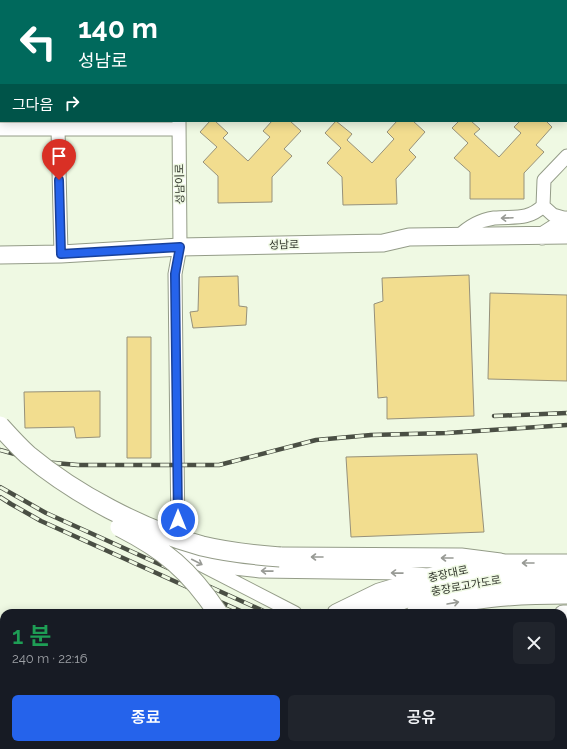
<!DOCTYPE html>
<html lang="ko">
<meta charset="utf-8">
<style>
:root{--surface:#171b24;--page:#20242c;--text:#f1f3f6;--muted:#9ea1a6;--accent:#2563eb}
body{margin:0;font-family:Raleway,"Noto Sans KR",sans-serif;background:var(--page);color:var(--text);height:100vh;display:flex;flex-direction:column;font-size:15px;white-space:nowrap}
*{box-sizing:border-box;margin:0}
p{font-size:13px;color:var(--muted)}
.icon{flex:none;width:22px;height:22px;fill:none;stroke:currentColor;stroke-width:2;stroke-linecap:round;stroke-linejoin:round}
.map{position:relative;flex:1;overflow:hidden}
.drawer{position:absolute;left:0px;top:609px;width:567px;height:140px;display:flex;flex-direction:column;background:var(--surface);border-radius:12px 12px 0 0;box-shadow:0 2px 10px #0003}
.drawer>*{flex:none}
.guide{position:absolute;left:0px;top:0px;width:567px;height:122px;box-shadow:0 2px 10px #0003;background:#00695c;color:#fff;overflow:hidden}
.pin{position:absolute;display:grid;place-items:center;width:34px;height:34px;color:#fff;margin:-41px -17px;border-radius:50% 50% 50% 0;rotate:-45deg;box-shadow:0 0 4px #0007}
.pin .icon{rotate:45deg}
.me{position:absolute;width:44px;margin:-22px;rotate:0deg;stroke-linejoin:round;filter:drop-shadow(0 0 3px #0008)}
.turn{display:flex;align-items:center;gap:14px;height:84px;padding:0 12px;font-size:18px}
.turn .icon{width:52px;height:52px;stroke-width:2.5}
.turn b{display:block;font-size:28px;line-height:34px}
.then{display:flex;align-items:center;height:38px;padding:0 12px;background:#0003;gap:8px;font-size:15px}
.round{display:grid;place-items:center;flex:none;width:42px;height:42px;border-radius:6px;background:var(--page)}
.headline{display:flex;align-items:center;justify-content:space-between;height:68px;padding:0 12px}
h1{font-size:24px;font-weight:600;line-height:30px;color:#1e9e55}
.button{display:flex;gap:8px;margin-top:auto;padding:8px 12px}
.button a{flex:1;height:46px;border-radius:6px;background:var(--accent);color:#fff;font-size:16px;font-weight:600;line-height:46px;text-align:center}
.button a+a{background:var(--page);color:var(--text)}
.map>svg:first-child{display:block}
.building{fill:#f2dd8f;stroke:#96917b}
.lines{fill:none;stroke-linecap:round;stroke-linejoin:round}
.minor-casing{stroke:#949c88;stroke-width:15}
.major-casing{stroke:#949c88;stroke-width:19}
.highway-casing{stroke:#949c88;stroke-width:21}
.minor{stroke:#fff;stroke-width:13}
.major{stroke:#fff;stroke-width:17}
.highway{stroke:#fff;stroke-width:19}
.rail-casing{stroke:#4a4f44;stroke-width:4.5}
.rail{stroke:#eff9e3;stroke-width:3;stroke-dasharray:9;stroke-linecap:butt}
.highway-bridge-casing{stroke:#949c88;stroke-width:21;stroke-linecap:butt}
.highway-bridge{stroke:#fff;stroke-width:19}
.oneway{stroke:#989a95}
.route-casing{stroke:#184099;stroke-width:10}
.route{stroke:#2563eb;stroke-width:7}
.labels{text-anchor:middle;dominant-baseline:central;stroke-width:3;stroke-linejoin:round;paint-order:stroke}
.street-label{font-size:11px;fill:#30342b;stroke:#eff9e3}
</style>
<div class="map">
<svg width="567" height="749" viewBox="0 0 567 749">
<rect width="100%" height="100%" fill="#eff9e3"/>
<path class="building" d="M210,121H215L228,133L223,138L248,161L270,137L263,131L272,121H290L301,131L284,149L292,156L272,177V202L218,203V176L203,162L217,147L200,132Z
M336,121L352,134L347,140L372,163L394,139L387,132L397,121H413L425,132L409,150L416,157L396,179L397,204L343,205L342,177L327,163L341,148L325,133Z
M459,121H471L480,129L474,134L499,157L521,133L514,127L520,121H546L552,127L536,145L544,152L524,173V199H470V172L454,158L468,143L452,128Z
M469,275L474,416L387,419V397L378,398L374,304L383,301L382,278Z
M238,276L239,306L247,307L246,325L193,328L190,312L198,311L199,277Z
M490,293L567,295V381L488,379Z
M127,337H151V458H127Z
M100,391V437L76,438L74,427L25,428L24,392Z
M477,454L484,532L351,537L346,457Z"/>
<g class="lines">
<defs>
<path id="minor" d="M123,0V1
M177,0V1
M0,30H1
M0,129H179
M58,129L61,254
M543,206L553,215L567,219
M458,237C468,227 480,220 494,218C514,216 527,221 543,206L544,180L567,156
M178,535L175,274L180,247L179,121
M163,545L295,613
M195,548L215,561L234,568L260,571L405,573L428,575"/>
<path id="major" d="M542,236L567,220
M0,255L61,254L180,247L383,243L409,237L567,235
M336,613L379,592L436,575L500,563H567
M563,614H567
M260,749L263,745"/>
<path id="highway" d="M280,557L461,558L500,563
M370,613C431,583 500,577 567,577
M416,613C465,597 515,594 567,594
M563,711H567
M563,739H567
M155,749L160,745
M191,749L195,745
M214,749L218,745"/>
</defs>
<use href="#minor" class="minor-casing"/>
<use href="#major" class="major-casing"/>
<use href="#highway" class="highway-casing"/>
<use href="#minor" class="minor"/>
<use href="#major" class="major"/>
<use href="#highway" class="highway"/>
<defs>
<path id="rail" d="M494,416L567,413
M0,450L43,462L78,465H219L316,440L371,435L447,433L567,425
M0,487L46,513L268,613
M0,497L11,504L41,521L245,613
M563,634H567
M563,641H567"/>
</defs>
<use href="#rail" class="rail-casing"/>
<use href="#rail" class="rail"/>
<defs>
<path id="highway-bridge" d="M0,426C9,436 18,446 28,455C75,494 142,530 202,546C227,552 254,555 280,557
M120,527C165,550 189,570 218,613
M290,749L301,745"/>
</defs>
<use href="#highway-bridge" class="highway-bridge-casing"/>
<use href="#highway-bridge" class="highway-bridge"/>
</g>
<defs><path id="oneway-shaft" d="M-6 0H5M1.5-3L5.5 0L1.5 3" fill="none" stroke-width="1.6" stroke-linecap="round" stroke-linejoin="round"/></defs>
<g class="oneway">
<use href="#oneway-shaft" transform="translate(507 218) rotate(178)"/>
<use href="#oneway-shaft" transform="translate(317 557) rotate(-180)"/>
<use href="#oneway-shaft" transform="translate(447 558) rotate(-180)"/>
<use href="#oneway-shaft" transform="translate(197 562) rotate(27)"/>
<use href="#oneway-shaft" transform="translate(528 563) rotate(-180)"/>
<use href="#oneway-shaft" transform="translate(267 571) rotate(-179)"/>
<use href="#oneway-shaft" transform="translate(397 573) rotate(-179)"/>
<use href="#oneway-shaft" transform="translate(453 603) rotate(-10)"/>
</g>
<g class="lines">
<defs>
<path id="route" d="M59,180L61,254L180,247L175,274L178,520"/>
</defs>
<use href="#route" class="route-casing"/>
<use href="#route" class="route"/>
</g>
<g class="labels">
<g class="street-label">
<text transform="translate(180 184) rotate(-91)">성남이로</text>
<text transform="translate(284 245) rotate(-1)">성남로</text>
<text transform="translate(448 574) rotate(-12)">충장대로</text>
<text transform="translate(466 586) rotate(-10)">충장로고가도로</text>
</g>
</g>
</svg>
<div class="pin" style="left:59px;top:180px;background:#d93025"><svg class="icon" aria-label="arrive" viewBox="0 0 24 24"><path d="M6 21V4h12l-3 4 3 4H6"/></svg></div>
<svg class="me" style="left:178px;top:520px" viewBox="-20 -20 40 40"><circle r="17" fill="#2563eb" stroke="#fff" stroke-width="3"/><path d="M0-11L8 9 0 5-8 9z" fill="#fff"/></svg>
<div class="guide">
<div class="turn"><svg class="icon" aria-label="left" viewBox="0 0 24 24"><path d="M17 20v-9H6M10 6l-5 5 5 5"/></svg><div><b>140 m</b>성남로</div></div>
<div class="then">그다음<svg class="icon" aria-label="right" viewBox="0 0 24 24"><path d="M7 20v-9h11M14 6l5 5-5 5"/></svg></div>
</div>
<section class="drawer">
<div class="headline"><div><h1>1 분</h1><p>240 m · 22:16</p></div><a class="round"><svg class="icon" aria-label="close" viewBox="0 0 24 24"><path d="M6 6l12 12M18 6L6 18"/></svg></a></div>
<div class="button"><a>종료</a><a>공유</a></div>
</section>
</div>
